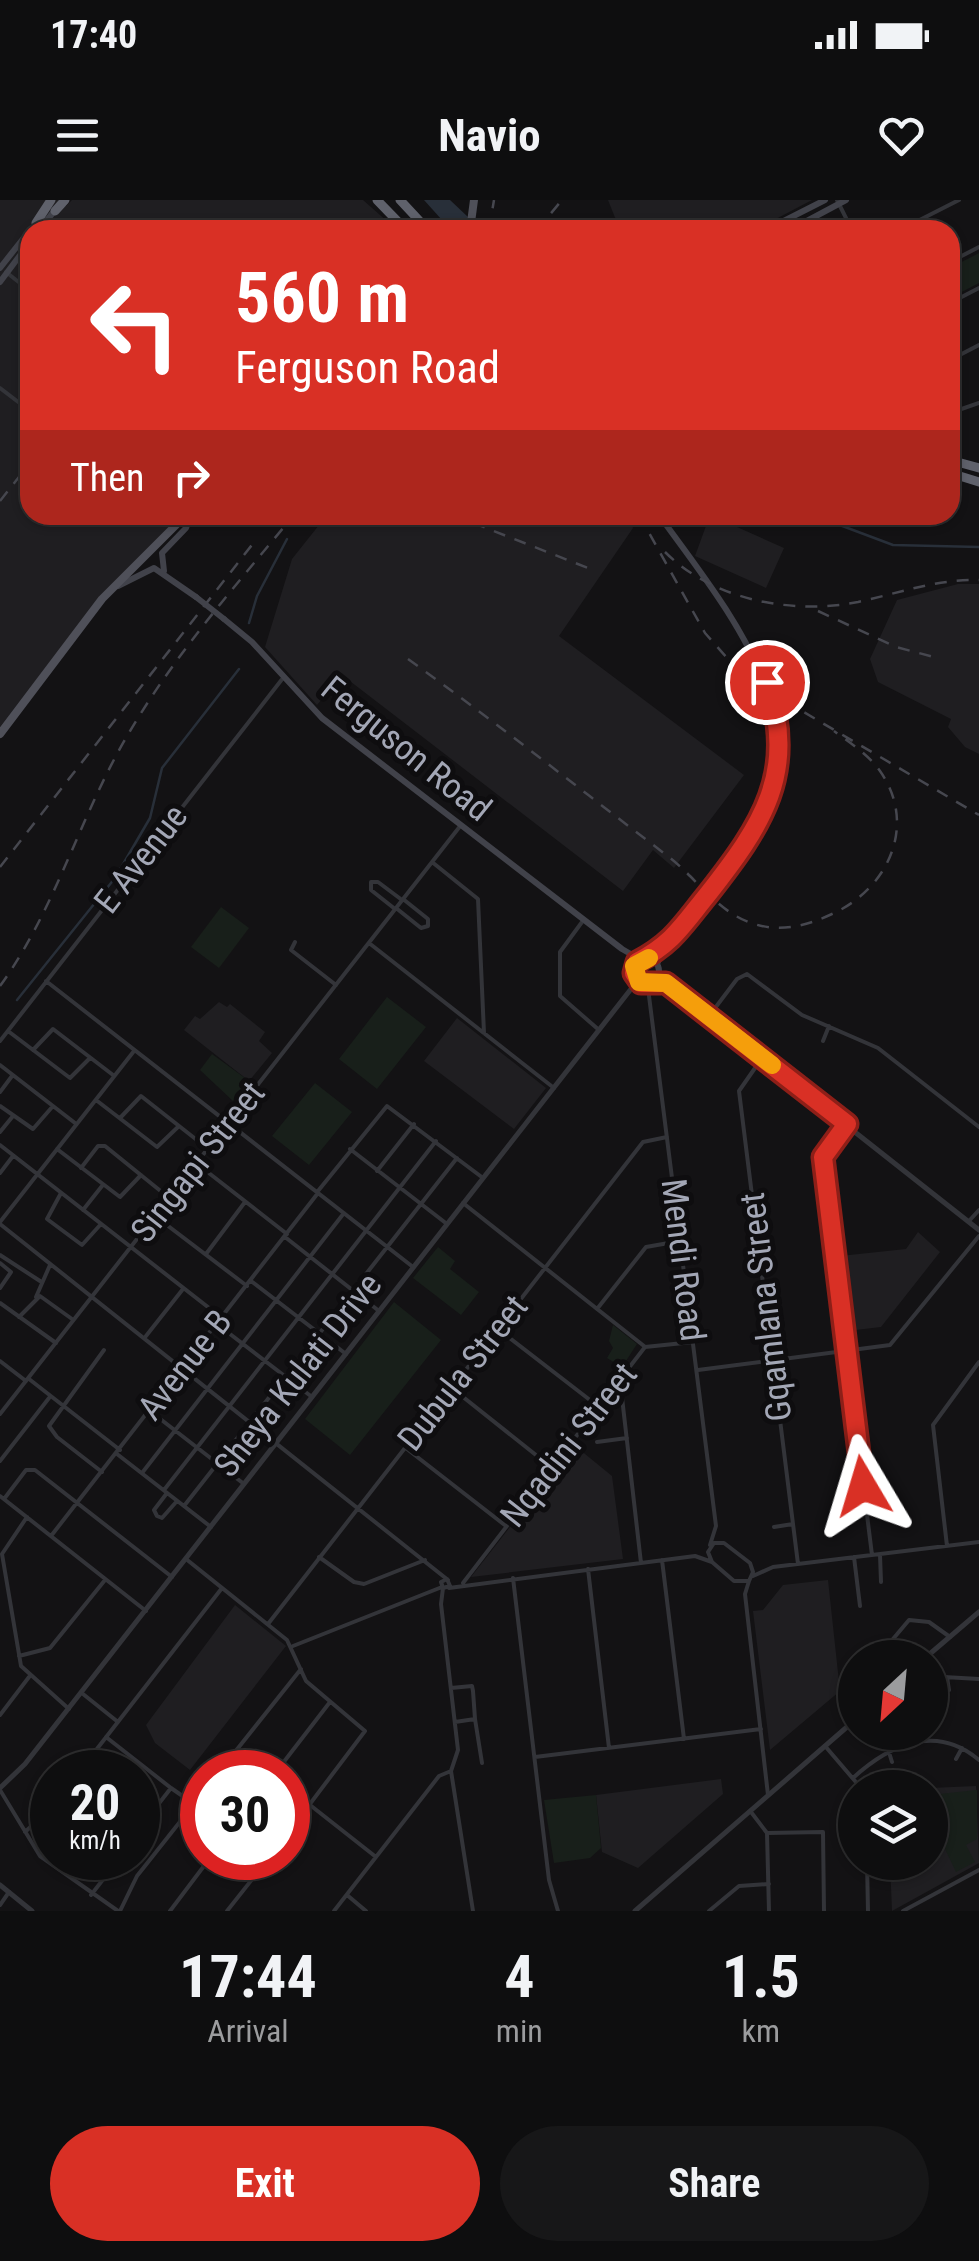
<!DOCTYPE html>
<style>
:root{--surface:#0e0e0f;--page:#171718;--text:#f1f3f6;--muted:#9b9c9e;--line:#2e2e2f;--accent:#d93025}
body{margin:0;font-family:"Roboto Condensed",sans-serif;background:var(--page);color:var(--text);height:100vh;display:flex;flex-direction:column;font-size:38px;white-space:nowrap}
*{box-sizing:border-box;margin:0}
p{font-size:32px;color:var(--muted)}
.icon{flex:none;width:55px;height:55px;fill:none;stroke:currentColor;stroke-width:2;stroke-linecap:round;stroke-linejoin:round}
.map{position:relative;height:1711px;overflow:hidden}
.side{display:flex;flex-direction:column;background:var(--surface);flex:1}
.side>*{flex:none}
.guide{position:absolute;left:20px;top:20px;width:940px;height:305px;border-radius:30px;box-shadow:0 2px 8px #0004,0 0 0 2px var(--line);background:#d93025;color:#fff;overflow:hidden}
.needle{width:65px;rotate:206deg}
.tools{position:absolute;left:838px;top:1440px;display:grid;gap:20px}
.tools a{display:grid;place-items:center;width:110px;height:110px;border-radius:50%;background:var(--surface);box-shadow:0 2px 8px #0004,0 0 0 2px var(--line);font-size:50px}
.speed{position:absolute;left:30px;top:1550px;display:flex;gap:20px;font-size:50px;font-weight:700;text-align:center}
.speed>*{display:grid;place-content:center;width:130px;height:130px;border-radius:50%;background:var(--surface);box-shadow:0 2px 8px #0004,0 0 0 2px var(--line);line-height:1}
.speed small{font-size:25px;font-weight:400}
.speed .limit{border:15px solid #d22;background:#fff;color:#111}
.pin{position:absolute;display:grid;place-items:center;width:85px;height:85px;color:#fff;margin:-42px;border:5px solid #fff;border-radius:50%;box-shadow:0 2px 10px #0007}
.me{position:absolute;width:110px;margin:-55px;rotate:353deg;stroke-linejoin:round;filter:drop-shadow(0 0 8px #0008)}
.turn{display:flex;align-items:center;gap:35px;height:210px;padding:0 50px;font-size:45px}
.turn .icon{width:130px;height:130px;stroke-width:2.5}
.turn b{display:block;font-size:70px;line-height:85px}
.then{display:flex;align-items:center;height:95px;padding:0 50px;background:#0003;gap:20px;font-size:38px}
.eta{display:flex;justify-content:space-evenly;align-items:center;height:170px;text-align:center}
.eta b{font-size:60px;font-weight:700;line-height:70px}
.cta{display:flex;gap:20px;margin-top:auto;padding:20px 50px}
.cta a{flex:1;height:115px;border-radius:60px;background:var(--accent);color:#fff;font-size:40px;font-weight:700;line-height:115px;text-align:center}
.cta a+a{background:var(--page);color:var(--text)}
.status{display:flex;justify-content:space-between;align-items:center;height:70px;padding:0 50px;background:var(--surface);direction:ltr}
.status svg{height:28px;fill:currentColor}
header{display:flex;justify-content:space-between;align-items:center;height:130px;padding:0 50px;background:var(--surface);font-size:45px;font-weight:700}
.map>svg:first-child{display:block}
.built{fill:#1f1e21}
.green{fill:#181f1a}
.water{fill:#282f39}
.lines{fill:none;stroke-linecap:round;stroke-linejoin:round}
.stream{stroke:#282f39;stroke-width:2.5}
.minor{stroke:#333439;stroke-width:4}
.tertiary{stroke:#333439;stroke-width:5}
.secondary{stroke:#41424a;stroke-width:6}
.primary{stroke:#4f5059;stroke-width:8}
.motorway{stroke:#5f616b;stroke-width:9}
.rail{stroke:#46474f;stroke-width:2.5;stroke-dasharray:12 10;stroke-linecap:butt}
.secondary-bridge{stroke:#41424a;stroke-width:6}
.route-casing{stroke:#8d1f18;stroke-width:25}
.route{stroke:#d93025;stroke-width:18}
.slow{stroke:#f59e0b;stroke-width:18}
.labels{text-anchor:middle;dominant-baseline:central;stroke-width:10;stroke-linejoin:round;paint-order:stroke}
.street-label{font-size:35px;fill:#a3a7b6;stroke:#0e0d0f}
</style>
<div class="status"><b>17:40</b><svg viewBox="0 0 49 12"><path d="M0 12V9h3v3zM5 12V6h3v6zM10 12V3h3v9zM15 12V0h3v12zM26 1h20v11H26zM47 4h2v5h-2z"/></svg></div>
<header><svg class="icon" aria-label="menu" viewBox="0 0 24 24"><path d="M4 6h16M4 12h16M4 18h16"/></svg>Navio<svg class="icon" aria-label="heart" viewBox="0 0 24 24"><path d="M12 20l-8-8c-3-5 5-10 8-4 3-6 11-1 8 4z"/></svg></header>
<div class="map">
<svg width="979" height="1711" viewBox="0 0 979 1711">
<rect width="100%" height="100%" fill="#131214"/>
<path class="built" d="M0,0H58L66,6L72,0H363L397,30H30V315H182L104,392L0,527Z
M608,0H812L755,30H620Z
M327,315H629L633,328L559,436L744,575L674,668L653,650L623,691L342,475L317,505L265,447L292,359Z
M710,315L784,348L766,388L695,356Z
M958,384H979V554L965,547L948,527L951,519L878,482L870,459L897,400Z
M219,802L227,807L230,804L265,832L259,841L272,853L249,881L184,830L195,816L200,819Z
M457,818L546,888L514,929L424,861Z
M918,1032L940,1052L881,1127L847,1131L840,1056L906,1049Z
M574,1245L612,1276L623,1359L471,1377Z
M828,1380L840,1491L770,1550L753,1411L763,1410L783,1385Z
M235,1405L286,1446L190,1570L155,1543L146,1525Z
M721,1579L723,1594L638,1668L602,1652L596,1595Z
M976,1586L979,1663L892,1711L890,1663L930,1662V1588Z"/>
<path class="green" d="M979,53V83L950,98V68Z
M221,707L249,728L219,768L191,747Z
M387,797L426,827L377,889L339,859Z
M212,854L249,881L233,901L200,870Z
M315,883L352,912L309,965L272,936Z
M438,1047L455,1061L450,1069L479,1092L461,1115L413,1078Z
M394,1102L441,1140L350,1255L305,1219Z
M613,1125L637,1144L622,1167L607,1158L613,1148L609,1141Z
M977,1590V1639L966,1645L975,1662L956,1672L936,1630H930V1595Z
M596,1595L601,1648L590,1658L554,1663L544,1600Z"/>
<path class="water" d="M424,0H450L468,17L463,30H451Z"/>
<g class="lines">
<path class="stream" d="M813,315L893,345L979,347
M249,423L257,396L287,339
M17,800L115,678L150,618L162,568L239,469"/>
<path class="minor" d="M837,0L852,30
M900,30L959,0
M950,62L979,47
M6,72L30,91
M950,103L979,88
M950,160L979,145
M0,188L30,211
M950,213L979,203
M432,662L478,699L484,833
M396,708L421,728L428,726V719L403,699
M395,709L371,690V682H378L402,700
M582,722L560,752V796L599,830
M295,742L291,750L336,785
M369,743L554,888
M46,781L413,1067
M651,783L649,796L716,1326L710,1345
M709,816L737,779L747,774L802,815L878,848L979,927
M8,831L70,878L90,858
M0,841L283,478
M823,841L829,826
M33,850L53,829L113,875
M762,858L739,891L798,1364
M0,865L75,923
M0,892L12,876
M96,900L157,947L179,926
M0,906L33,929L53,906
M120,918L141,896L207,948
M847,924L823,961L872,1355
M0,932L13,916
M0,945L222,1118
M57,949L120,997L141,975
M350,949L447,1024
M196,963L287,1034
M81,968L98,946H105L168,997
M377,971L414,924
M0,973L13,956
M318,991L387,906L483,978
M61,993L47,1019L82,1045L101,1024
M463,1003L644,1146
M83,1010L102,986
M155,1016L247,1086
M969,1021L979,1010
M0,1022L134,851
M0,1024L448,1380
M285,1037L379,1111
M206,1054L245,1002
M0,1055L40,1081
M0,1063L11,1072L0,1088
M251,1081L346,1154
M36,1097L50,1065
M0,1103L56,1143
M597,1109L646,1047L680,1041
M19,1117L40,1096L72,1119
M217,1124L312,1197
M498,1129L599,1207
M146,1136L183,1089
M0,1161L26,1181
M698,1170L890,1145L979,1036
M29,1179L120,1250
M620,1180L641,1363
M453,1189L551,1267
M150,1211L244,1284
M0,1214L461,625
M597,1242L627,1238
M407,1249L506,1326
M117,1254L211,1327
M0,1261L49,1198
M102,1272L57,1237L49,1226L104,1150
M142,1273L344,1013
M164,1290L436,941
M167,1293L154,1310L157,1316L162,1318L177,1301
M0,1296L146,1411
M4,1299L26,1270H35L172,1377
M184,1306L457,958
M27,1317L2,1354L21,1466L69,1509
M774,1327L793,1324
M51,1336L318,993
M714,1343H724L750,1363L753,1372L749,1381H734L712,1362L708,1352Z
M947,1346L933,1225L979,1162
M880,1355L881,1382
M319,1357L354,1382L364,1384L425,1360
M854,1357L860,1406
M186,1359L287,1440L306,1481L365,1531L288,1633
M662,1360L684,1539
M588,1369L609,1548
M753,1376L773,1367L979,1342
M513,1378L549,1680L558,1711
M447,1379L450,1386L443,1388L441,1382Z
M749,1381L745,1394L768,1595
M463,1383L645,1147L693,1142
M443,1388L441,1404L458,1550L451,1571L473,1711
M449,1388L695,1356L712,1362
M268,1424L643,942L667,937
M293,1446L442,1387
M19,1456L50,1448L105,1380
M877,1458L909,1420L929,1422L950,1437
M930,1467L944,1477L979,1479
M947,1477L949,1490
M451,1488L472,1486L473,1491L475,1519L455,1522
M83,1494L118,1522
M0,1515L29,1477
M475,1519L482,1563
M106,1537L171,1588L146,1620L138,1618
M825,1546L861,1588
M888,1549L892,1562
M535,1557L761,1529
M956,1559L962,1548
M79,1572L222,1388
M219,1572L301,1469
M276,1572L330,1502
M853,1578C889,1545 936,1523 979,1560
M171,1588L194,1604
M0,1590L40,1656L118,1711
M310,1605L376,1657
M751,1612L767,1633L769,1711
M25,1632L52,1607
M767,1633L823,1632L824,1711
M867,1662L868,1711
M91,1695L115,1664V1658
M347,1695L366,1711
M0,1705L9,1692
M120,1711L137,1676L202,1594
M170,1711L210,1658
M227,1711L269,1658
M334,1711L439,1576L451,1571
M709,1711L739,1686L769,1684
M903,1711L979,1670"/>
<path class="tertiary" d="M659,772L666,783L979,1030
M925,1458L979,1412
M0,1588L25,1564L631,789L641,783
M0,1685L32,1711
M635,1711L855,1520"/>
<path class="secondary" d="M39,30L56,9
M766,30L825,0
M790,30L846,0
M0,68L30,30
M0,82L30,42
M164,371L162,353L186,328L191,315
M118,386L154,368L196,397
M224,419L252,442L322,518L622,749L641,760
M633 771a13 13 0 1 1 26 0a13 13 0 1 1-26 0Z
M657,764C675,719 721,682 749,642C829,527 726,408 659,315"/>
<path class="primary" d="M470,30L474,0
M0,534L102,399L186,315"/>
<path class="motorway" d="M377,0L406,30
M400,0L428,30
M55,11L65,0
M36,23L51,0
M950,260L979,268
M950,273L979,282"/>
<path class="rail" d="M489,30L494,0
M537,30L562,0
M0,301L30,263
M453,315L588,368
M639,315L705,433L744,477L979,615
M665,352C713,400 792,415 858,402C899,393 937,379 979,380
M818,411L896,447L934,457
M408,459C497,523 582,591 669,657C697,679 717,711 751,723C780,733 806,726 832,714C888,689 918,625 880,571C868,554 850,543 834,531
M0,667L255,341
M0,786C51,716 76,630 117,554C164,467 231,391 294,315"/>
<path class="secondary-bridge" d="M196,397L224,419"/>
</g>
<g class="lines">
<defs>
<path id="route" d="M767,482C798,573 762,625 708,694C682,726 673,743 637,762L634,773L641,783H666L847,924L823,957L863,1286"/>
</defs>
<use href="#route" class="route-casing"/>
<use href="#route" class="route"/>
<path class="slow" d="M649,758L634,766L639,782L666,783L772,865"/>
</g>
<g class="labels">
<g class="street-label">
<text transform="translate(406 549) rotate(39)">Ferguson Road</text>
<text transform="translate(141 659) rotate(-52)">E Avenue</text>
<text transform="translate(198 962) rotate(-52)">Singapi Street</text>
<text transform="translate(683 1060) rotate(83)">Mendi Road</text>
<text transform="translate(766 1107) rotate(-97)">Gqamlana Street</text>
<text transform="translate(185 1165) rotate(-52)">Avenue B</text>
<text transform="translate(463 1173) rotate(-52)">Dubula Street</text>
<text transform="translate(298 1175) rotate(-52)">Sheya Kulati Drive</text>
<text transform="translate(569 1245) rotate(-52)">Nqadini Street</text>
</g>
</g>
</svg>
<div class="tools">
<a><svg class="needle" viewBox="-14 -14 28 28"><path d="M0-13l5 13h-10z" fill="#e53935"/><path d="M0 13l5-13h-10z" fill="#9b9c9e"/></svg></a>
<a><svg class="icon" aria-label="layers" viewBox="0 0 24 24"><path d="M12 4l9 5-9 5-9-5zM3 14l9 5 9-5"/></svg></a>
</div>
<div class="speed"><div>20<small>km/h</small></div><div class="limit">30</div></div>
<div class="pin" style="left:767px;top:482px;background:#d93025"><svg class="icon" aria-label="arrive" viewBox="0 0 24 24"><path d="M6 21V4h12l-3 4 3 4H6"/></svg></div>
<svg class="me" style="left:863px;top:1286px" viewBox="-20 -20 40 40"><path d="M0-17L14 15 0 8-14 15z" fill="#d93025" stroke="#fff" stroke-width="4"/></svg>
<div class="guide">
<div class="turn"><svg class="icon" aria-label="left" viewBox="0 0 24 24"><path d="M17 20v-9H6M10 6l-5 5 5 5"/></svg><div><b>560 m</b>Ferguson Road</div></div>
<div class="then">Then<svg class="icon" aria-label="right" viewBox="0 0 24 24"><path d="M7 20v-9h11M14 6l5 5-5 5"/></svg></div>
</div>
</div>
<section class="side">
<div class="eta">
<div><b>17:44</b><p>Arrival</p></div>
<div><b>4</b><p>min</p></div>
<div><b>1.5</b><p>km</p></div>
</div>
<div class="cta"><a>Exit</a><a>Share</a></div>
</section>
